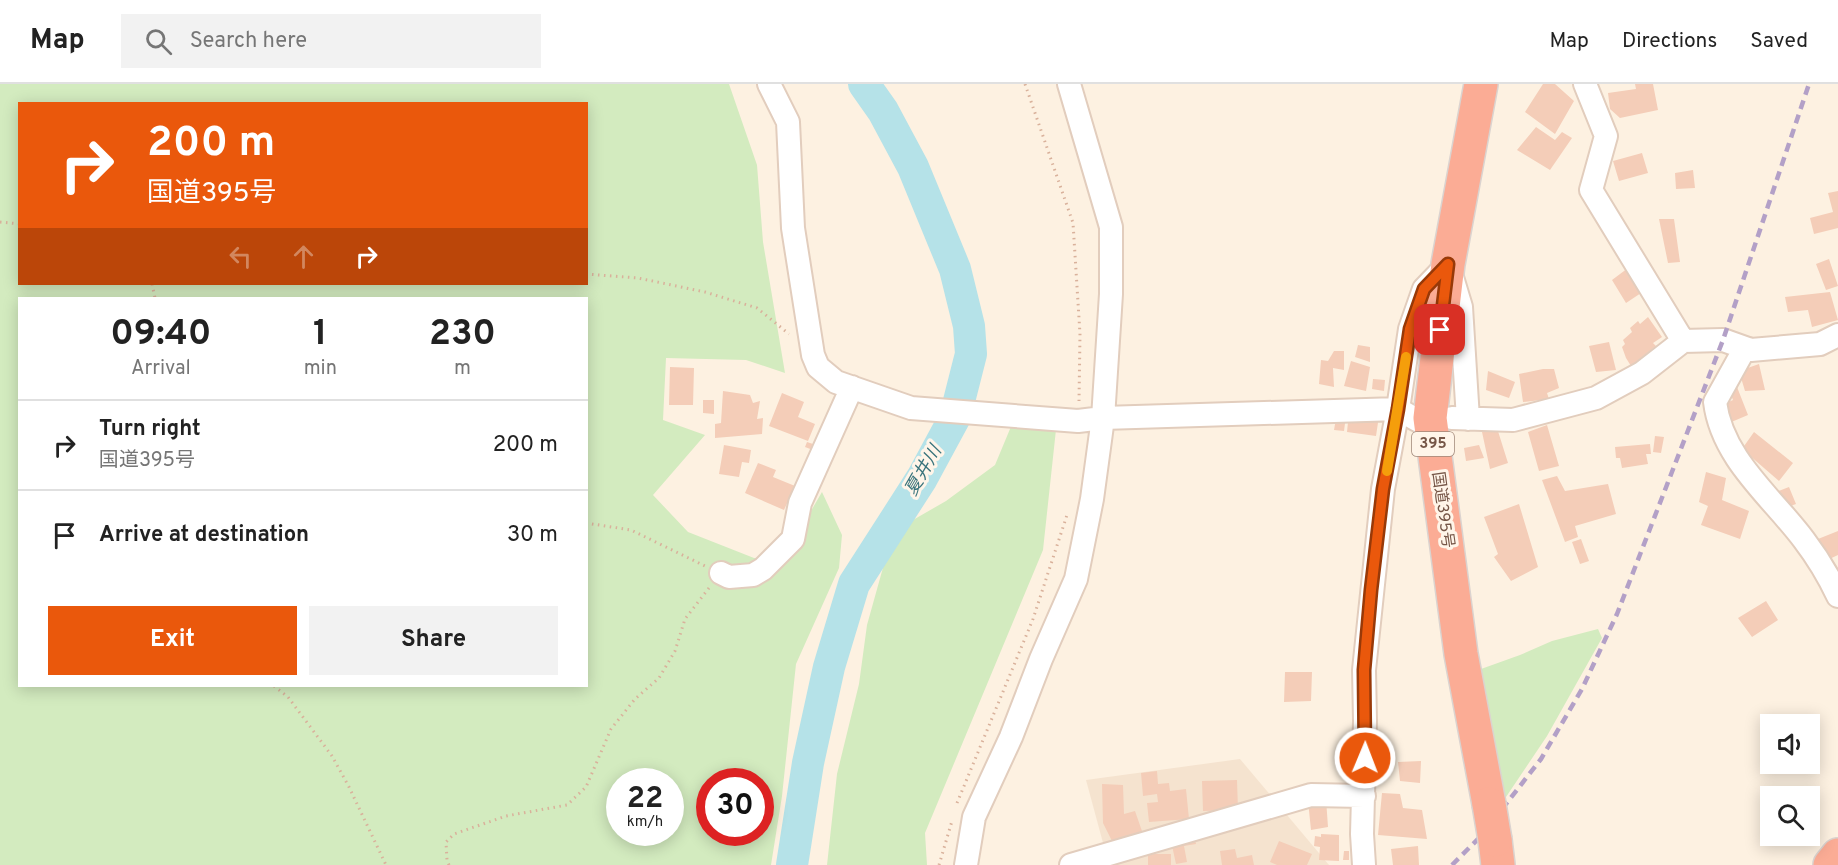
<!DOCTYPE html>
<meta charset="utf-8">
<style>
:root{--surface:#fff;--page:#f2f2f2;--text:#222;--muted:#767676;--line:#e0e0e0;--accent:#ea580c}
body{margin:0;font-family:Overpass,"Noto Sans JP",sans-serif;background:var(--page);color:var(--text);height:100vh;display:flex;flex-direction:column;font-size:22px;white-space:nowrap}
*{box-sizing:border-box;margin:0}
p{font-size:20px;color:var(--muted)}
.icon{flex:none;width:33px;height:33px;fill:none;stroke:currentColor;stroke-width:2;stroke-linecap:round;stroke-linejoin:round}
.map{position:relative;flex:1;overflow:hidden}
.details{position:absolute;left:18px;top:213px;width:570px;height:390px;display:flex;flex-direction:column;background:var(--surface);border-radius:0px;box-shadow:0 3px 15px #0003}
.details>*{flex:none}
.banner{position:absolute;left:18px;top:18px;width:570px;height:183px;border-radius:0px;box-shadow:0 3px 15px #0003;background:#ea580c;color:#fff;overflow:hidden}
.tools{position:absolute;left:1760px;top:630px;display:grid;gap:12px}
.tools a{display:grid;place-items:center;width:60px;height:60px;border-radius:0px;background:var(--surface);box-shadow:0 3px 15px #0003;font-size:30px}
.speed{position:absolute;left:606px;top:684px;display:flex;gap:12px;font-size:30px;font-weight:700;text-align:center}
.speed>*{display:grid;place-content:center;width:78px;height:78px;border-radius:50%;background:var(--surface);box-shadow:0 3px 15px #0003;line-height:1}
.speed small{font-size:15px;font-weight:400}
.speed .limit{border:9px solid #d22;background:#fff;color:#111}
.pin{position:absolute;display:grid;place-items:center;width:51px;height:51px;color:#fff;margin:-26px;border-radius:12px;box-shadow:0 3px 9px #0006}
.me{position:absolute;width:66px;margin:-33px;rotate:1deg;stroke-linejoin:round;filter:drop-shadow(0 0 4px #0008)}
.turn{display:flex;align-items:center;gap:21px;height:126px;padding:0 30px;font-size:27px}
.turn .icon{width:78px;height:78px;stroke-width:2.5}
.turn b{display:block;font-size:42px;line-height:51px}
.lanes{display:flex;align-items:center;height:57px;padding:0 30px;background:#0003;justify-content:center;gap:30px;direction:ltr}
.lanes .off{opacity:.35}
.eta{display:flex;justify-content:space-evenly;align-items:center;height:102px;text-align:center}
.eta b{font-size:36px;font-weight:700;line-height:42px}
.button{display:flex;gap:12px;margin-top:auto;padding:12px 30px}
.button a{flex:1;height:69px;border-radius:0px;background:var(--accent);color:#fff;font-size:24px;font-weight:700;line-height:69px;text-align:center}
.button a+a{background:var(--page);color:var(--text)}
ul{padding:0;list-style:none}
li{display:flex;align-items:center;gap:18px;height:90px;padding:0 30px;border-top:2px solid var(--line)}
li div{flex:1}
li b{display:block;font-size:22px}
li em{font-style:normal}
header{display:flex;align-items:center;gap:36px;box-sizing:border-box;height:84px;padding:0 30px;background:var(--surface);border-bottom:2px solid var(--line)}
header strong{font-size:28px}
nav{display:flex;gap:33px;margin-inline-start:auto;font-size:21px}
.search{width:420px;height:54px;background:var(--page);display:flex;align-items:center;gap:15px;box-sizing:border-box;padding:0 21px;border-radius:0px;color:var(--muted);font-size:22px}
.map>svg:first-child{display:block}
.residential{fill:#f5e3cf}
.green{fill:#d3ebbf;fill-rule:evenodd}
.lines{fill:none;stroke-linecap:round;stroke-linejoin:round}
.river{stroke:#b5e2e8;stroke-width:32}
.building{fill:#f4cdb8}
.minor-casing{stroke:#e2cdbd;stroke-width:26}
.highway-casing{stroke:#dbd3cf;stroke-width:36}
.path{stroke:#d9b19b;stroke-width:3;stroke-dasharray:1.5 4.5;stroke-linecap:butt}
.minor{stroke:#fff;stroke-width:22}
.highway{stroke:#fbac95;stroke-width:33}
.rail{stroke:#b3a0c7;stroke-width:4.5;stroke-dasharray:9 6;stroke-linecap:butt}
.highway-bridge-casing{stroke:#dbd3cf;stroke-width:36;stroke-linecap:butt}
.highway-bridge{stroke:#fbac95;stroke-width:33}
.route-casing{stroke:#983908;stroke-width:15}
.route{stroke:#ea580c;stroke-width:10}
.slow{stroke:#f59e0b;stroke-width:10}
.labels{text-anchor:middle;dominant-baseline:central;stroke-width:6;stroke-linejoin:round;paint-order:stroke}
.shield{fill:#fff5e9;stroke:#9f8678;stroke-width:1.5}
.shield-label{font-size:15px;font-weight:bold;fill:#765647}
.street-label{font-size:16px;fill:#765647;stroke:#fff5e9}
.water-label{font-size:18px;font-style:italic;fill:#3a747c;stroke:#fff5e9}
</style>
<header>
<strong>Map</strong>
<div class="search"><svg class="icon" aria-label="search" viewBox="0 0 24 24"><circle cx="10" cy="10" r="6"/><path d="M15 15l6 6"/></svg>Search here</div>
<nav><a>Map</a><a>Directions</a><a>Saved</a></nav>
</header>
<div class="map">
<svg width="1838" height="781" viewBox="0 0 1838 781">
<rect width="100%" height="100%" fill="#fdf1e1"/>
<path class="residential" d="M1240,675L1329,781H1109L1086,696Z"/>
<path class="green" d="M0,0H729L757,81L763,158L785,289L746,276L666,274L663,336L705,351L653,411L688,448L754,474L783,475L822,408L842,451L839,484L796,580L782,712L771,781H0ZM20,20H586V200H20ZM20,214H586V602H20ZM620,698H670V748H620ZM710,698H760V748H710Z
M1020,321L1058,327L1043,466L925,749L927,781H827L837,690L859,600L867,541L891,455L906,440L946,417L995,381Z
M1598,545L1602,554L1547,652L1504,716L1481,585L1520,571L1552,557Z"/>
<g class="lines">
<path class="river" d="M792,781L808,679L829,583L854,500L922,394L955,333L971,270L969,242L955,185L913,83L883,27L864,0"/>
</g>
<path class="building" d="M1543,0H1555L1574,17L1555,50L1525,28Z
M1635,0H1653L1658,26L1620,34L1610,25L1608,9L1636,5Z
M1536,43L1555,56L1562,48L1572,54L1550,86L1517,66Z
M1642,69L1648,89L1619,97L1613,77Z
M1693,86L1695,104L1676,105L1675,89Z
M1838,107V144L1814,150L1810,134L1833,128L1828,109Z
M1659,135H1674L1680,178L1668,179Z
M1829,175L1838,202L1826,206L1816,180Z
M1628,184L1641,209L1626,219L1612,196Z
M1830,208L1838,236L1812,243L1808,226L1788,228L1785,213Z
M1648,233L1662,253L1653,259L1656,262L1631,282L1626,274L1622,263L1625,260L1623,256L1632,248L1630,244L1638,237L1640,240Z
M1609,258L1616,286L1596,288L1589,262Z
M1358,261L1370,263V278L1355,273Z
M1334,267H1344V286L1333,284L1334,303L1319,300L1321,276L1328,277Z
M1351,277L1370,283L1366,307L1344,302Z
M1759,280L1765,306L1745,307L1739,287Z
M670,283L694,284L693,321H669Z
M1543,285H1554L1559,304L1547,309L1549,315L1523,318L1519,290Z
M1488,287L1515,298L1509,314L1486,306Z
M1373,295L1385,296L1384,307L1372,305Z
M1737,303L1748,331L1729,339L1722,321L1733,316L1729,306Z
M723,307L750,311L753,319L760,317L757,335L763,334L762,350L715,354V340L721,339Z
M782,309L804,318L798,333L815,340L808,357L769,342Z
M703,316H714V330L703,329Z
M1338,323L1347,324L1344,347L1334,346Z
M1349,328L1379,332L1376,352L1347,348Z
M1547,341L1559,382L1539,387L1528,348Z
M1497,344L1508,379L1490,385L1482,348Z
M1754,348L1793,379L1779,397L1742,365Z
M1655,352L1664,353L1661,369L1653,368Z
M807,358L816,361L813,366L805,363Z
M1650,360L1651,370H1646L1648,380L1622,384L1620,374H1616L1615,363Z
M724,361L751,366L749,379L742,378L739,393L719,390Z
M1479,361L1484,374L1466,377L1464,364Z
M758,379L776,386L773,393L795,402L784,426L745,409Z
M1706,388L1726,394L1722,416L1749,427L1740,455L1701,441L1708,422L1699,418Z
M1557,392L1565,407L1608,400L1616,430L1575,442L1578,453L1565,458L1542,396Z
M1789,403L1796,420L1782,425L1773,409Z
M1519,420L1538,483L1511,497L1494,473L1498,470L1484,433Z
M1838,447V471L1823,478L1813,457Z
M1581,455L1589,477L1580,480L1572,458Z
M1766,517L1778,536L1752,553L1738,534Z
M1285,588H1312L1311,617L1284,618Z
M1421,677L1420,699L1400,697L1398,678Z
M1157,687L1158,700L1169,699L1170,707L1186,705L1189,735L1149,738L1147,719L1158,718L1157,710L1143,712L1141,689Z
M1237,696L1238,726L1203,727L1202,697Z
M1102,700L1123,701L1124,730L1135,727L1143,750L1113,759L1103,739Z
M1382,709L1400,710L1403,724L1422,726L1427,755L1378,751Z
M1326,715L1328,743L1311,746L1308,717Z
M1321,750L1339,751V777L1319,776L1320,763L1314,762L1315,752L1321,753Z
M1194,752L1196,760L1184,762L1187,778L1176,780L1171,757Z
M1279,757L1312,770L1307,781H1277L1270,778Z
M1418,762L1419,781H1393L1391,765Z
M1235,765L1237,774L1252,771L1254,781H1222L1220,767Z
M1344,767H1349V776H1343Z
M1148,770H1171V781H1148Z"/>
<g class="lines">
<defs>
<path id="minor" d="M769,0L788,38L793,144L813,271L818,283L836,298L911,324L1078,337L1103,334L1398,325L1417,336
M1585,0L1606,52L1591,106L1683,257
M1745,264L1715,318C1722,375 1772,413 1804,456C1817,473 1829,493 1838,512
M1452,334L1513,336L1596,314L1642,289L1683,257L1723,256L1751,266L1820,260L1838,251
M721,489L729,493L753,491L763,485L793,455L800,419L852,303
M966,781L974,733L1011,653L1041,575L1076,495L1092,415L1103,334L1111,210V143L1069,0
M1071,781L1311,711L1364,712
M1364,781L1362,750L1365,637L1364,586L1383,405L1398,325L1410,245L1424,205L1448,180L1461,223L1468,335"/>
<path id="highway" d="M1481,0L1448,180L1430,334L1461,570L1489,720
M1495,756L1498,781
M1830,781L1838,771"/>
</defs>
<use href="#minor" class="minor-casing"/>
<use href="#highway" class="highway-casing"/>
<path class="path" d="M1025,0L1073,139L1080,250L1079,317
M0,138L20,140
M586,190L638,194L705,208L757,224L789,250
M152,200L155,214
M586,439L631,446L705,482
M274,602L288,613L332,672L349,703L386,781
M957,719L1033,535L1067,431
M449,781L447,776L446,758L454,750L506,732L567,721L586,703L611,645L635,615L659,594L675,567L685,535L709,504
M939,781L952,737"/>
<use href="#minor" class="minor"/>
<use href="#highway" class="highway"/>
<path class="rail" d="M1452,781L1481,752L1541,675L1582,605L1617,530L1723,256L1809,0"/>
<defs>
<path id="highway-bridge" d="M1489,720L1495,756"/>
</defs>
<use href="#highway-bridge" class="highway-bridge-casing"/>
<use href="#highway-bridge" class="highway-bridge"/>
</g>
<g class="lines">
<defs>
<path id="route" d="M1365,674L1364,586L1371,506L1383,405L1398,325L1410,245L1424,205L1448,180L1440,246"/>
</defs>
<use href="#route" class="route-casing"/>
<use href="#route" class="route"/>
<path class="slow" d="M1387,387L1406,273"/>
</g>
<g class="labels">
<rect class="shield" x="1412" y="348" width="42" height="24" rx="4.5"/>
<g class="shield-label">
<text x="1433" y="360">395</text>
</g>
<g class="street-label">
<text transform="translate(1442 426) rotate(82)">国道395号</text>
</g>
<g class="water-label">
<text transform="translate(924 387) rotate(-60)">夏井川</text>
</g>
</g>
</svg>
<div class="tools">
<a><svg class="icon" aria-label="sound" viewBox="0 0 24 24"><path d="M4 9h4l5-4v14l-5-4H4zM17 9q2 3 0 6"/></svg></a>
<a><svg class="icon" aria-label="search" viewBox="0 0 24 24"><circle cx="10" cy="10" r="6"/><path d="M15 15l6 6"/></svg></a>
</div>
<div class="speed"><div>22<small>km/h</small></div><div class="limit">30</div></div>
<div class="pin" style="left:1440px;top:246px;background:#d93025"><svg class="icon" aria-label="arrive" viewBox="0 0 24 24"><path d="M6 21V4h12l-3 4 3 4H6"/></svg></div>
<svg class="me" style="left:1365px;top:674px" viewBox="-20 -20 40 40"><circle r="17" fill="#ea580c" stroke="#fff" stroke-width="3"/><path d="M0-11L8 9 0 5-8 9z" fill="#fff"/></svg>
<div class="banner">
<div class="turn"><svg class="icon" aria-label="right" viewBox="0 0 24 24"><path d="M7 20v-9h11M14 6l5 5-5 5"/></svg><div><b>200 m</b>国道395号</div></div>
<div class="lanes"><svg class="icon off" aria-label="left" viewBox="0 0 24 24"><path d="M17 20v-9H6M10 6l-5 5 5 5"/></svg><svg class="icon off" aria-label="ahead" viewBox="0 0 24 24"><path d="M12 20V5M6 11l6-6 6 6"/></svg><svg class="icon" aria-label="right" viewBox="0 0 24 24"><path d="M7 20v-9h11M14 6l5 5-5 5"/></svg></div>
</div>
<section class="details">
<div class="eta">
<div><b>09:40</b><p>Arrival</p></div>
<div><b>1</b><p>min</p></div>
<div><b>230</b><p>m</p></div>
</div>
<ul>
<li><svg class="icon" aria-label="right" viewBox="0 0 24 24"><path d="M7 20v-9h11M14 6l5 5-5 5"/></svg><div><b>Turn right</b><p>国道395号</p></div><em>200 m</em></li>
<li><svg class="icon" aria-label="arrive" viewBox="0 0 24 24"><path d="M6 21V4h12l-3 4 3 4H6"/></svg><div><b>Arrive at destination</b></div><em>30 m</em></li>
</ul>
<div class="button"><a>Exit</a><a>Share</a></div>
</section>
</div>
